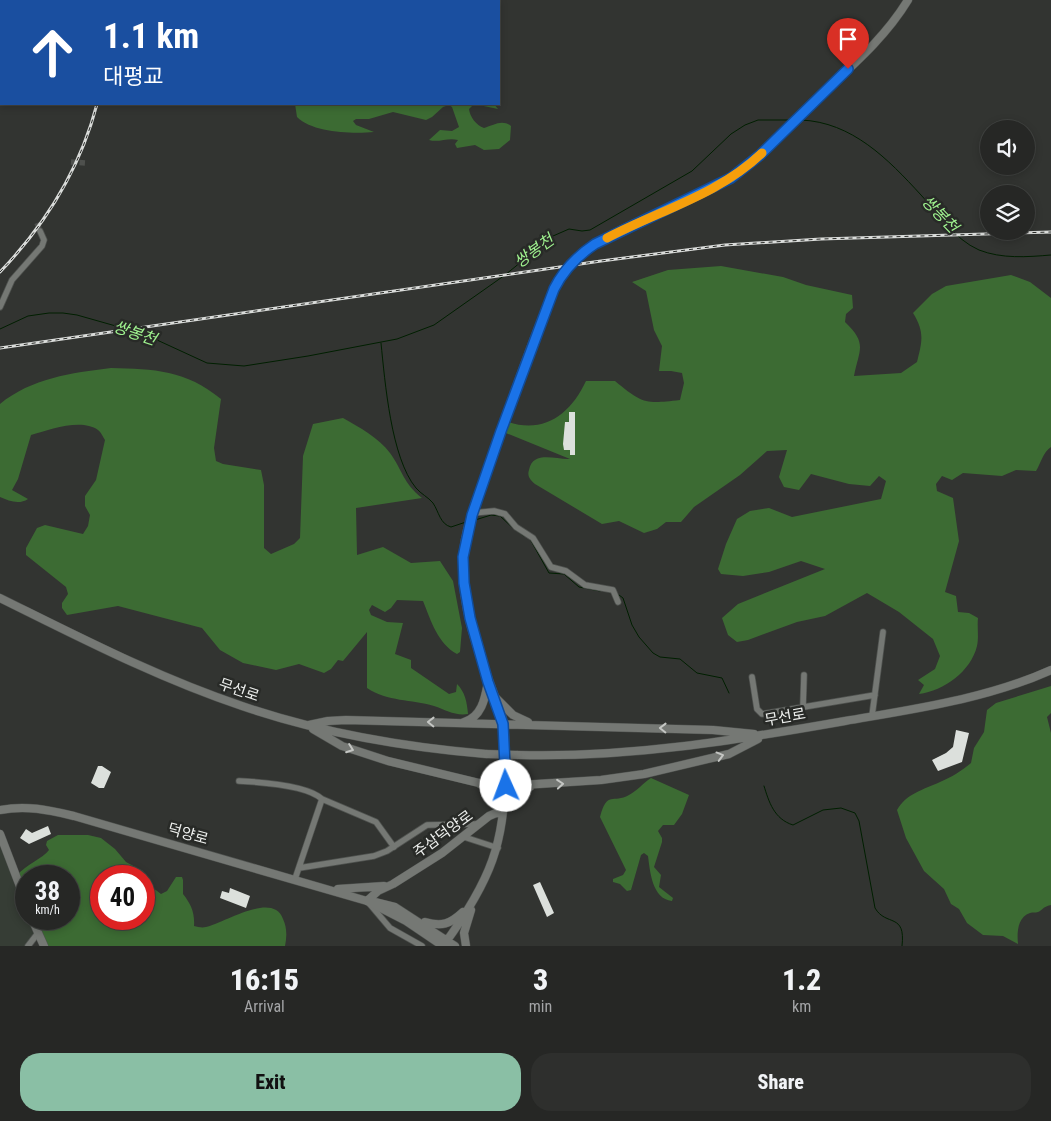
<!DOCTYPE html>
<meta charset="utf-8">
<style>
:root{--surface:#262725;--page:#2e2f2d;--text:#f1f3f6;--muted:#a4a5a7;--line:#424442;--accent:#8abfa5}
body{margin:0;font-family:"Roboto Condensed","Noto Sans KR",sans-serif;background:var(--page);color:var(--text);height:100vh;display:flex;flex-direction:column;font-size:19px;white-space:nowrap}
*{box-sizing:border-box;margin:0}
p{font-size:16px;color:var(--muted)}
.icon{flex:none;width:28px;height:28px;fill:none;stroke:currentColor;stroke-width:2;stroke-linecap:round;stroke-linejoin:round}
.map{position:relative;height:946px;overflow:hidden}
.panel{display:flex;flex-direction:column;background:var(--surface);flex:1}
.panel>*{flex:none}
.guide{position:absolute;left:0px;top:0px;width:500px;height:105px;box-shadow:0 2px 8px #0003,0 0 0 1px var(--line);background:#1a4fa0;color:#fff;overflow:hidden}
.fabs{position:absolute;left:980px;top:120px;display:grid;gap:10px}
.fabs a{display:grid;place-items:center;width:55px;height:55px;border-radius:50%;background:var(--surface);box-shadow:0 2px 8px #0003,0 0 0 1px var(--line);font-size:25px}
.speed{position:absolute;left:15px;top:865px;display:flex;gap:10px;font-size:25px;font-weight:700;text-align:center}
.speed>*{display:grid;place-content:center;width:65px;height:65px;border-radius:50%;background:var(--surface);box-shadow:0 2px 8px #0003,0 0 0 1px var(--line);line-height:1}
.speed small{font-size:12px;font-weight:400}
.speed .limit{border:8px solid #d22;background:#fff;color:#111}
.pin{position:absolute;display:grid;place-items:center;width:42px;height:42px;color:#fff;margin:-51px -21px;border-radius:50% 50% 50% 0;rotate:-45deg;box-shadow:0 0 5px #0007}
.pin .icon{rotate:45deg}
.me{position:absolute;width:55px;margin:-28px;rotate:358deg;stroke-linejoin:round;filter:drop-shadow(0 0 4px #0008)}
.turn{display:flex;align-items:center;gap:18px;height:105px;padding:0 20px;font-size:22px}
.turn .icon{width:65px;height:65px;stroke-width:2.5}
.turn b{display:block;font-size:35px;line-height:42px}
.eta{display:flex;justify-content:space-evenly;align-items:center;height:85px;text-align:center}
.eta b{font-size:30px;font-weight:800;line-height:35px}
.cta{display:flex;gap:10px;margin-top:auto;padding:10px 20px}
.cta a{flex:1;height:58px;border-radius:20px;background:var(--accent);color:#111;font-size:20px;font-weight:800;line-height:58px;text-align:center}
.cta a+a{background:var(--page);color:var(--text)}
.map>svg:first-child{display:block}
.built{fill:#363d35}
.green{fill:#3c6b33;fill-rule:evenodd}
.lines{fill:none;stroke-linecap:round;stroke-linejoin:round}
.stream{stroke:#001f00;stroke-width:1}
.building{fill:#dce0dc}
.street-tunnel{stroke:#4e504d;stroke-width:5.5;stroke-dasharray:5.5 3;stroke-linecap:butt}
.street-casing{stroke:#505350;stroke-width:7}
.secondary-casing{stroke:#505350;stroke-width:9}
.street{stroke:#757874;stroke-width:5.5}
.secondary{stroke:#757874;stroke-width:8}
.rail-casing{stroke:#dadcda;stroke-width:3}
.rail{stroke:#282a27;stroke-width:1;stroke-dasharray:4;stroke-linecap:butt}
.secondary-bridge-casing{stroke:#505350;stroke-width:9;stroke-linecap:butt}
.secondary-bridge{stroke:#757874;stroke-width:8}
.oneway{stroke:#c4c6c3}
.route-casing{stroke:#114b97;stroke-width:12}
.route{stroke:#1a73e8;stroke-width:9}
.slow{stroke:#f59e0b;stroke-width:9}
.labels{text-anchor:middle;dominant-baseline:central;stroke-width:5;stroke-linejoin:round;paint-order:stroke}
.street-label{font-size:15px;fill:#eef0ee;stroke:#282a27}
.water-label{font-size:16px;font-style:italic;fill:#9ff28f;stroke:#282a27}
</style>
<div class="map">
<svg width="1051" height="946" viewBox="0 0 1051 946">
<rect width="100%" height="100%" fill="#323431"/>
<path class="built" d="M0,834L26,902V919H32L38,933L28,946H0Z"/>
<path class="green" d="M203,0H487L202,1Z
M295,104H494L498,109L474,104L469,109C470,117 476,125 484,128C494,125 502,119 511,126L510,140L499,149L484,150L475,145L457,148L455,144L458,140C448,137 439,143 429,140L440,130L452,131L459,127L452,107L449,105L443,107L432,117L426,120L393,112L369,119H356L353,121L356,125L374,132C353,134 313,133 297,117Z
M721,266L783,277L806,285L852,295L853,308L846,314L845,322C868,344 859,349 854,376L901,373L917,362C922,342 925,332 913,313L932,294L946,286L1011,275L1030,282L1051,298V447C1043,452 1041,463 1036,471L1016,470L1002,476L963,473L952,480L942,476L936,484L937,491L953,498L959,541L945,592L956,596L958,612L969,613L978,618C977,627 979,637 977,646C971,671 944,691 919,694L924,685L918,680L935,669L940,656L933,639L899,612L867,593L825,616L797,622L748,640L737,642L728,635L722,618L738,604L825,569L801,561L769,572L743,576L721,574L718,569L726,544L737,519L750,511L769,508L792,517L881,499L886,481L879,476L870,486L849,484L811,474L799,490L784,487L779,477L787,450L767,451L740,475L694,507L681,522H666L657,529L644,533L619,521L602,524L535,484C530,480 527,476 529,470C533,450 556,460 570,459L501,431L505,421C543,435 570,415 586,381H615C643,404 645,404 680,400L684,383L682,373L671,371H659L662,346L654,330L646,291L632,282L668,270Z
M111,368C154,369 186,370 221,399L214,448L216,461L223,464L261,470L264,485V548L271,554L294,544L300,538L303,456L313,424L343,418C359,427 379,438 390,453C403,471 403,483 422,498L356,508L357,555L383,547L411,563L440,561L453,581L462,628L460,652L457,654C438,644 431,621 423,601L397,600L391,608L385,612L372,605L369,610L371,615L387,622L403,623L395,654L411,660V668L449,694L456,692L457,684C465,692 467,702 468,714C455,716 446,710 434,706C411,699 388,702 367,688V632L343,661L338,660L331,669L324,673L299,664L276,670L243,663L220,650L202,628L118,606L67,615L62,608V603L68,594L66,587L26,555V548L37,528L45,525L83,534L88,526L90,515L85,506V496L96,480L105,440C103,437 101,432 98,430C81,418 49,430 31,435L18,479L12,490L28,499C19,505 9,501 0,497V404C32,378 71,373 111,368Z
M1051,686V713L1047,717L1051,733V905C1042,907 1043,910 1038,912C1035,913 1033,912 1030,913C1017,917 1017,934 1018,944L1003,936L983,935L967,923L959,909L951,904L944,889L924,871L906,838L897,810C907,793 923,790 940,782C952,777 961,771 971,763L974,748L984,732L987,710L996,703Z
M651,778L689,795L682,814L674,825H663L658,831L662,838V842L654,867L661,875L659,887L673,898L672,901C652,899 650,871 648,856L644,853L641,855L631,890L627,891L620,884L613,882V879L623,875L626,870L600,817C607,790 613,804 629,795C637,791 643,783 651,778Z
M58,835H88L101,838L115,849L126,862L143,871L148,884L161,894L167,891L176,877H182L183,880V894C191,904 195,913 194,926C198,927 202,928 206,927C224,923 273,891 283,919C287,927 287,937 285,946H44L32,919H69V876H26V902L17,875C26,865 43,858 49,850L46,845L47,841ZM101,876H144V919H101Z"/>
<g class="lines">
<path class="stream" d="M801,120C852,122 888,159 921,195C939,214 954,239 979,250C1002,259 1027,257 1051,255
M0,329L28,316L49,313H63L77,315L144,334L207,363L244,366L308,356L397,339L434,325L505,275L553,236L569,229L582,231L590,230L692,171L731,134L745,125L758,120H792
M381,343C385,382 391,458 416,488C421,494 428,497 433,503C439,512 440,524 451,527L466,522
M472,521L491,515L500,516L514,529L524,536
M530,539L549,573L564,574L579,587L600,591
M619,595L623,598L632,625L639,637L653,653L660,657L680,659L697,673L722,678L729,693
M764,786C769,802 774,819 793,825L823,810L841,808L855,813L859,821L875,908C886,927 906,912 902,946"/>
</g>
<path class="building" d="M569,412H575V455H570V450H564L563,444L565,422H569Z
M956,730L969,733L962,762L938,771L932,760L946,753L953,747Z
M98,766H102L111,772L104,788H99L91,783Z
M48,826L51,834L29,844L20,838L26,829L32,833Z
M540,882L554,913L547,917L533,885Z
M230,888L250,896L246,908L220,898L222,891L229,893Z"/>
<g class="lines">
<path class="street-tunnel" d="M71,162L85,163
M37,223L40,231"/>
<defs>
<path id="street" d="M0,307L12,280L42,246L44,240L40,231
M473,513L494,511L505,514L516,527L533,538L551,567L566,571L585,585L613,590L618,602
M752,677L757,709L762,714L875,695
M803,707L804,675
M872,716L883,632
M239,781C259,782 307,785 322,799L376,822L394,847
M464,837L498,848
M299,868L374,856L387,851L427,825L479,824
M295,879L322,799
M368,902L390,928L422,946
M28,946L38,933"/>
<path id="secondary" d="M0,598C79,637 158,678 242,706C321,733 403,747 486,754
M496,698L513,715L528,722
M464,722C482,717 485,698 488,682
M309,725L328,721L346,720L713,730L754,734
M313,729L342,746L388,761L479,783L506,786L601,780L644,774L729,754L758,739
M518,755C629,758 737,740 845,721C914,709 987,699 1051,670
M480,784L487,787L503,810
M0,810C27,805 48,810 74,816L367,901L406,921L443,946
M0,834L26,902
M338,889L384,886
M367,901L378,891L393,884L442,853L489,816L503,810L520,792L530,787
M371,901L395,907L455,946
M32,919L44,946
M425,922C442,927 450,924 463,912
M443,946C490,882 507,842 505,762C505,746 506,728 501,713C483,663 459,610 463,556C465,526 478,498 488,469C508,409 529,348 554,289C585,227 677,213 731,178C760,159 783,132 807,108C842,74 882,43 908,0
M466,946L464,933L471,910"/>
</defs>
<use href="#street" class="street-casing"/>
<use href="#secondary" class="secondary-casing"/>
<use href="#street" class="street"/>
<use href="#secondary" class="secondary"/>
<defs>
<path id="rail" d="M109,1V0
M0,272C46,224 80,169 97,104
M0,348L601,261L725,245L821,239L1051,232"/>
</defs>
<use href="#rail" class="rail-casing"/>
<use href="#rail" class="rail"/>
<defs>
<path id="secondary-bridge" d="M486,754L518,755"/>
</defs>
<use href="#secondary-bridge" class="secondary-bridge-casing"/>
<use href="#secondary-bridge" class="secondary-bridge"/>
</g>
<defs><path id="oneway-chevron" d="M-2-3.5L2.5 0L-2 3.5" fill="none" stroke-width="1.6" stroke-linecap="round" stroke-linejoin="round" transform="scale(1.25)"/></defs>
<g class="oneway">
<use href="#oneway-chevron" transform="translate(431 722) rotate(-179)"/>
<use href="#oneway-chevron" transform="translate(663 728) rotate(-179)"/>
<use href="#oneway-chevron" transform="translate(350 749) rotate(20)"/>
<use href="#oneway-chevron" transform="translate(720 756) rotate(-15)"/>
<use href="#oneway-chevron" transform="translate(560 784) rotate(-5)"/>
</g>
<g class="lines">
<defs>
<path id="route" d="M506,786L503,724L488,682L470,618L464,583L463,557L472,515L501,431L554,289C564,269 577,256 595,244L731,178L760,155L848,69"/>
</defs>
<use href="#route" class="route-casing"/>
<use href="#route" class="route"/>
<path class="slow" d="M607,238C658,211 720,194 762,153"/>
</g>
<g class="labels">
<g class="street-label">
<text transform="translate(239 690) rotate(19)">무선로</text>
<text transform="translate(785 717) rotate(-10)">무선로</text>
<text transform="translate(188 834) rotate(16)">덕양로</text>
<text transform="translate(443 834) rotate(-36)">주삼덕양로</text>
</g>
<g class="water-label">
<text transform="translate(940 214) rotate(46)">쌍봉천</text>
<text transform="translate(534 251) rotate(-36)">쌍봉천</text>
<text transform="translate(135 333) rotate(19)">쌍봉천</text>
</g>
</g>
</svg>
<div class="fabs">
<a><svg class="icon" aria-label="sound" viewBox="0 0 24 24"><path d="M4 9h4l5-4v14l-5-4H4zM17 9q2 3 0 6"/></svg></a>
<a><svg class="icon" aria-label="layers" viewBox="0 0 24 24"><path d="M12 4l9 5-9 5-9-5zM3 14l9 5 9-5"/></svg></a>
</div>
<div class="speed"><div>38<small>km/h</small></div><div class="limit">40</div></div>
<div class="pin" style="left:848px;top:69px;background:#d93025"><svg class="icon" aria-label="arrive" viewBox="0 0 24 24"><path d="M6 21V4h12l-3 4 3 4H6"/></svg></div>
<svg class="me" style="left:506px;top:786px" viewBox="-20 -20 40 40"><circle r="19" fill="#fff"/><path d="M0-13L10 11 0 6-10 11z" fill="#1a73e8"/></svg>
<div class="guide">
<div class="turn"><svg class="icon" aria-label="ahead" viewBox="0 0 24 24"><path d="M12 20V5M6 11l6-6 6 6"/></svg><div><b>1.1 km</b>대평교</div></div>
</div>
</div>
<section class="panel">
<div class="eta">
<div><b>16:15</b><p>Arrival</p></div>
<div><b>3</b><p>min</p></div>
<div><b>1.2</b><p>km</p></div>
</div>
<div class="cta"><a>Exit</a><a>Share</a></div>
</section>
